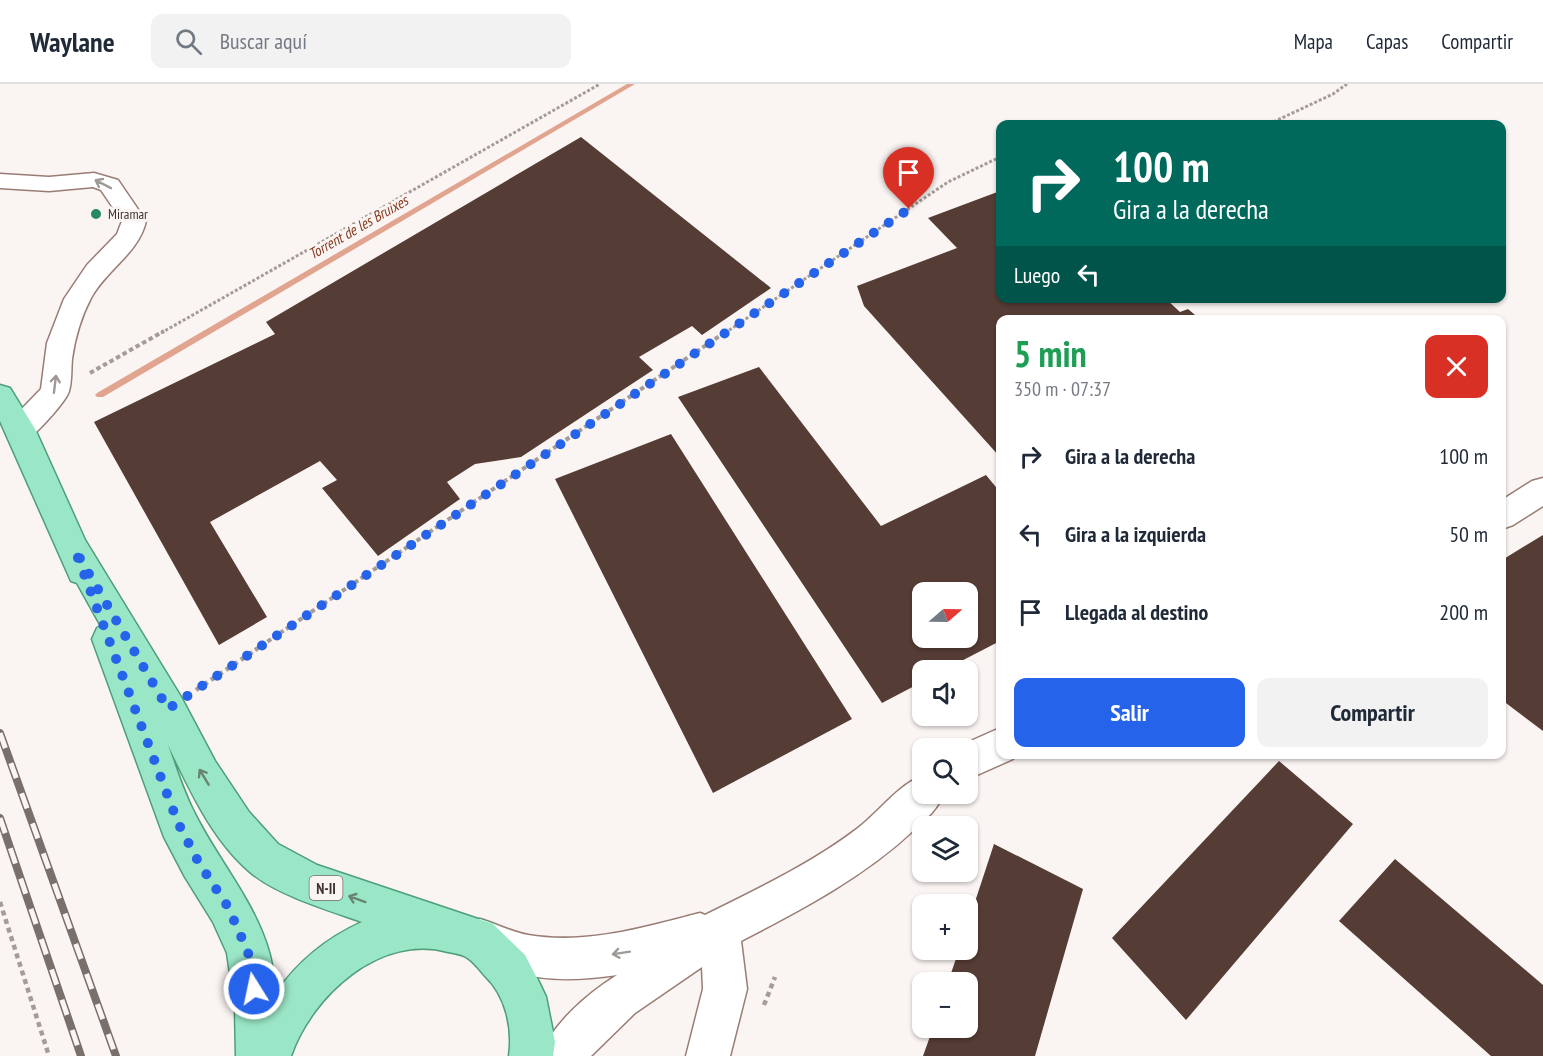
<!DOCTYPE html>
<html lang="es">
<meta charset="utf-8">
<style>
:root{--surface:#fff;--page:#f2f2f3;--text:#1f2937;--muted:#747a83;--line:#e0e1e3;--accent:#2563eb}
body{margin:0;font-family:"PT Sans Narrow",sans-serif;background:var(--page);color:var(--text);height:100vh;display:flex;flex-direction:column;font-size:22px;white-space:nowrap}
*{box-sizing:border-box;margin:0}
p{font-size:20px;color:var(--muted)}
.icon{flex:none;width:33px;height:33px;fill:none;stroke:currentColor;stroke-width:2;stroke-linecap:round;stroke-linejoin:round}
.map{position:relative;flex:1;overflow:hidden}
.side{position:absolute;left:996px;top:231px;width:510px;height:444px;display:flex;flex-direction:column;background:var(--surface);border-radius:12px;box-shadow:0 2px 4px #0004}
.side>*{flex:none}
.banner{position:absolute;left:996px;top:36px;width:510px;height:183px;border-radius:12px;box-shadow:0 2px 4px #0004;background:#00695c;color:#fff;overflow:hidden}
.needle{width:39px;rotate:70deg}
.fabs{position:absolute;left:912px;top:498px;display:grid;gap:12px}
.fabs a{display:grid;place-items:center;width:66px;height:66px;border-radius:12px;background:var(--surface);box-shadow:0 2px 4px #0004;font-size:30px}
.pin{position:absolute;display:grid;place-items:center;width:51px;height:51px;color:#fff;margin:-62px -26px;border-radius:50% 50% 50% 0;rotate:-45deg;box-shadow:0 0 6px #0007}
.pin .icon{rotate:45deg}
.me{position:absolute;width:66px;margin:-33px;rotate:350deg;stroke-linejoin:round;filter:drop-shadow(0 0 4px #0008)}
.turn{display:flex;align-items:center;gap:21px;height:126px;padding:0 18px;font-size:27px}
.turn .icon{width:78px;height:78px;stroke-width:2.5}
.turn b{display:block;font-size:42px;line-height:51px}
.then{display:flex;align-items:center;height:57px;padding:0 18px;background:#0003;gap:12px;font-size:22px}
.round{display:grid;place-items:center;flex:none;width:63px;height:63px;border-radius:12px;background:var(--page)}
.overview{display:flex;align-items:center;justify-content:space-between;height:102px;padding:0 18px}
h1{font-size:36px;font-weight:700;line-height:45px;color:#1e9e55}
.primary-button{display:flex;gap:12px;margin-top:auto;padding:12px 18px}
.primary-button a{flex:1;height:69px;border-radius:12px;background:var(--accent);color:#fff;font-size:24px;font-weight:700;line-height:69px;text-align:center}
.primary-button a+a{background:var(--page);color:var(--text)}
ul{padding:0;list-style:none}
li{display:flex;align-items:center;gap:18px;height:78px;padding:0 18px}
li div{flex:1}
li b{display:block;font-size:22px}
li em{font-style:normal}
header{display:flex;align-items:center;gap:36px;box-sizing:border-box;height:84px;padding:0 30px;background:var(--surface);border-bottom:2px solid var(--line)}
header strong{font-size:28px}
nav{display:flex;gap:33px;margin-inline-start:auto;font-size:21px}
.search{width:420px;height:54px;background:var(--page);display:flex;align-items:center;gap:15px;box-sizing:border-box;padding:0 21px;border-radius:12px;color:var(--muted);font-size:22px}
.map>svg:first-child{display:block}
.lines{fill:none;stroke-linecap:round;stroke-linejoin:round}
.stream{fill:#e1a48f;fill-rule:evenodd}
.building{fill:#553c34;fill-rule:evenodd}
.minor-casing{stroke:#997d74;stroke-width:3}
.major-casing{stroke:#4e9e7a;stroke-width:3}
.path-far2{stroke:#a49c99;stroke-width:3;stroke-dasharray:3 2;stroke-linecap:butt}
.path-far1{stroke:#a49c99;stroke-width:4;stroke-dasharray:4.5 3;stroke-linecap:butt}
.path{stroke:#a49c99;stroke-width:4.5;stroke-dasharray:5 4;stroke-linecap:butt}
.minor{fill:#fff;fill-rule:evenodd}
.major{fill:#9ae7c7;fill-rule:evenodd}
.rail-casing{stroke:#796f6b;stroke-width:8}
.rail{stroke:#faf4f2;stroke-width:5;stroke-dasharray:16;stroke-linecap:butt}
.oneway{stroke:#9f9a97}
.oneway2{stroke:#688573}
.route{stroke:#2563eb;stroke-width:10;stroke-dasharray:0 18}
.poi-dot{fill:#278a64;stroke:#faf4f2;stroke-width:2}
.labels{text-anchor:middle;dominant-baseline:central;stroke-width:6;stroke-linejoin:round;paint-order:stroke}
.far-poi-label{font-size:14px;fill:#3f342f;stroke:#faf4f2;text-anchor:start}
.far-water-label{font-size:15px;font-style:italic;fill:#853b20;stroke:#faf4f2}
.shield{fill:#faf4f2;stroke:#776e6a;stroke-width:1.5}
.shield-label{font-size:15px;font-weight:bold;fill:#3f342f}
</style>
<header>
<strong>Waylane</strong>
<div class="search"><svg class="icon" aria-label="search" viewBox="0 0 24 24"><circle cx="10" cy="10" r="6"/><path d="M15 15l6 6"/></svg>Buscar aquí</div>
<nav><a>Mapa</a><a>Capas</a><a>Compartir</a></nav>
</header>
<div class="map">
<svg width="1543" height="972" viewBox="0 0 1543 972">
<rect width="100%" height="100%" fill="#faf4f2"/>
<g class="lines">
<path class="stream" d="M627,0H635L103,313H97L95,311L97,309Z"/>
</g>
<path class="building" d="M581,53L771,204L702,251L692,242L639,273L653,286L521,373L475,380L447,398L460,415L378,472L322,404L337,396L320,377L210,438L267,533L219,561L94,338L275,250L266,238Z
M1000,107V214H1165L1180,228L1188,225L1201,236H1000V373L864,222L857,202L957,164L928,134Z
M759,283L881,442L986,391L1000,408V557L944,586H922V598L882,619L678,313ZM922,508H968V554H922Z
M671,350L852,635L713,709L555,395Z
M1543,451V647L1502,616V476Z
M1279,677L1353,740L1186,936L1112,854Z
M994,760L1083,805L1035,972H923L933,944H968V898H948L959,866H968V839Z
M1395,775L1543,901V972H1491L1339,837Z"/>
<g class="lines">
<defs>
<path id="minor" d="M94,89L118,96L146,137C139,169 106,186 91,214C81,233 75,254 72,275C71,285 72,297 69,307C67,316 40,346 31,352C24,357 17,355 10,353L5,345L10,337L41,305L47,259L64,215L87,181L117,150L122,137L101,106L93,103L49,107L0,104V90L49,93Z
M1543,394V422L1513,441L1502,445V416L1532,397Z
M1000,644V670H1015L1013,675L968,695V664H955Z
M922,692V710H943C938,725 927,734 915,745C864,793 803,825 741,857L747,905L730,972H686L703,905L702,883L635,929L591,972H540C553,939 587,910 617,891C555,900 523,895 465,871L459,856L465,841L480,835C496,840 512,848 528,851C586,861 645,843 700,829L705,831C757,805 811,780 858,744C880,727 897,702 922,692Z"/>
<path id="major" d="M0,301L10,304L35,345L85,456L181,613L215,677L249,728L278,760L317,781L493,840L525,871L539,898L546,913L555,958L553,972H509C513,944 506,912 485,892C480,886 473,877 466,873C461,870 454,869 448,868C381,849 312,911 291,972H236L235,924L227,869L213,838L185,793L164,753L92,555L97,544L101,542L77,499L71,497L0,337ZM168,661C189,704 212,756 250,788C277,811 328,826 362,838C327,854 298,877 276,909C274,896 273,881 269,868C255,818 218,776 195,730C184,709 176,684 168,661Z"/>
</defs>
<use href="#minor" class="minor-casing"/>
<use href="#major" class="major-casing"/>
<path class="path-far2" d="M1269,40L1333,10L1347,0
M161,249L600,0
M725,249L948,98L1000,73"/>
<path class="path-far1" d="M90,289L164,247
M255,566L727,247"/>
<path class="path" d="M196,606L257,565
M0,818L49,972
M764,921L775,893"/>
<use href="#minor" class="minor"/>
<use href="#major" class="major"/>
<defs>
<path id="rail" d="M0,649L116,972
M0,734L81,972"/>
</defs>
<use href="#rail" class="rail-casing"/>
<use href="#rail" class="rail"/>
</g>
<defs><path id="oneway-shaft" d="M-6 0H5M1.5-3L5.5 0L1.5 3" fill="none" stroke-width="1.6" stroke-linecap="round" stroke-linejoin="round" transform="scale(1.5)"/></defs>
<g class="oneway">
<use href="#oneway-shaft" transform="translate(103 100) rotate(-153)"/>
<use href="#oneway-shaft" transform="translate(55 300) rotate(-83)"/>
<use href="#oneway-shaft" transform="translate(621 869) rotate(171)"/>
</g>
<g class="oneway2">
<use href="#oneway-shaft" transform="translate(204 693) rotate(-121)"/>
<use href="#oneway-shaft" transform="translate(357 815) rotate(-160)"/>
</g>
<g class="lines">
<path class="route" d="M254,905L248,868L228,823L199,779L178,739L75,466L168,625L909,125"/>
</g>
<circle class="poi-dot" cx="96" cy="130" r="6"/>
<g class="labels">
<g class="far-poi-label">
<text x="108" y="130">Miramar</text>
</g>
<g class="far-water-label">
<text transform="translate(358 143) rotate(-30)">Torrent de les Bruixes</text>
</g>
<rect class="shield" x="309.5" y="792" width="33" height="24" rx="4.5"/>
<g class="shield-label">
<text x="326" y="804">N-II</text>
</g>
</g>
</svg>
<div class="fabs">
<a><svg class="needle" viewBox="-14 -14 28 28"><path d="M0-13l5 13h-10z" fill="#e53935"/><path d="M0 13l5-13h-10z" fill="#747a83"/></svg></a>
<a><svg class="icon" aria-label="sound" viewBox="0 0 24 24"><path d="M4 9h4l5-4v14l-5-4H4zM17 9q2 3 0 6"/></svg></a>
<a><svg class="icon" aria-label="search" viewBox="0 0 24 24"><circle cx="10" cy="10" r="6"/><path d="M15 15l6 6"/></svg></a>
<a><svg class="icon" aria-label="layers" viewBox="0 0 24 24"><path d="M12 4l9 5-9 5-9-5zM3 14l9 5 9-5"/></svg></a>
<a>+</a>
<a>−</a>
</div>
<div class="pin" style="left:909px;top:125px;background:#d93025"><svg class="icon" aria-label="arrive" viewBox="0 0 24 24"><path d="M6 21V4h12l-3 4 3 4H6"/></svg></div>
<svg class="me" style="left:254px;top:905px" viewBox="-20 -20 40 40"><circle r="17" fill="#2563eb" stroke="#fff" stroke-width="3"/><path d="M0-11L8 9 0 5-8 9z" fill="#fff"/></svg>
<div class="banner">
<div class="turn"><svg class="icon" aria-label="right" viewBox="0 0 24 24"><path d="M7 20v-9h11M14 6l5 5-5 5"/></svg><div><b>100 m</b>Gira a la derecha</div></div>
<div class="then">Luego<svg class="icon" aria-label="left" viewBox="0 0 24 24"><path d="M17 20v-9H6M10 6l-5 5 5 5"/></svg></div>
</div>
<section class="side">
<div class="overview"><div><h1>5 min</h1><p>350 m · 07:37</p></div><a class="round" style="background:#d93025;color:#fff"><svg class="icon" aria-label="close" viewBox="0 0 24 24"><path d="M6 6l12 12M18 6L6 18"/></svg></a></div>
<ul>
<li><svg class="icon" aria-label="right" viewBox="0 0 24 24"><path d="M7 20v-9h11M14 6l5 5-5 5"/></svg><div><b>Gira a la derecha</b></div><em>100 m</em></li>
<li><svg class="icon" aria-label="left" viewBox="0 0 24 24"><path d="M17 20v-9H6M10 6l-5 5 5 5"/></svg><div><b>Gira a la izquierda</b></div><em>50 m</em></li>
<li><svg class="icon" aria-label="arrive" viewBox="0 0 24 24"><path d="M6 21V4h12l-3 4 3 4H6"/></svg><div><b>Llegada al destino</b></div><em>200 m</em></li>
</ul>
<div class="primary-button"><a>Salir</a><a>Compartir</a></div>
</section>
</div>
